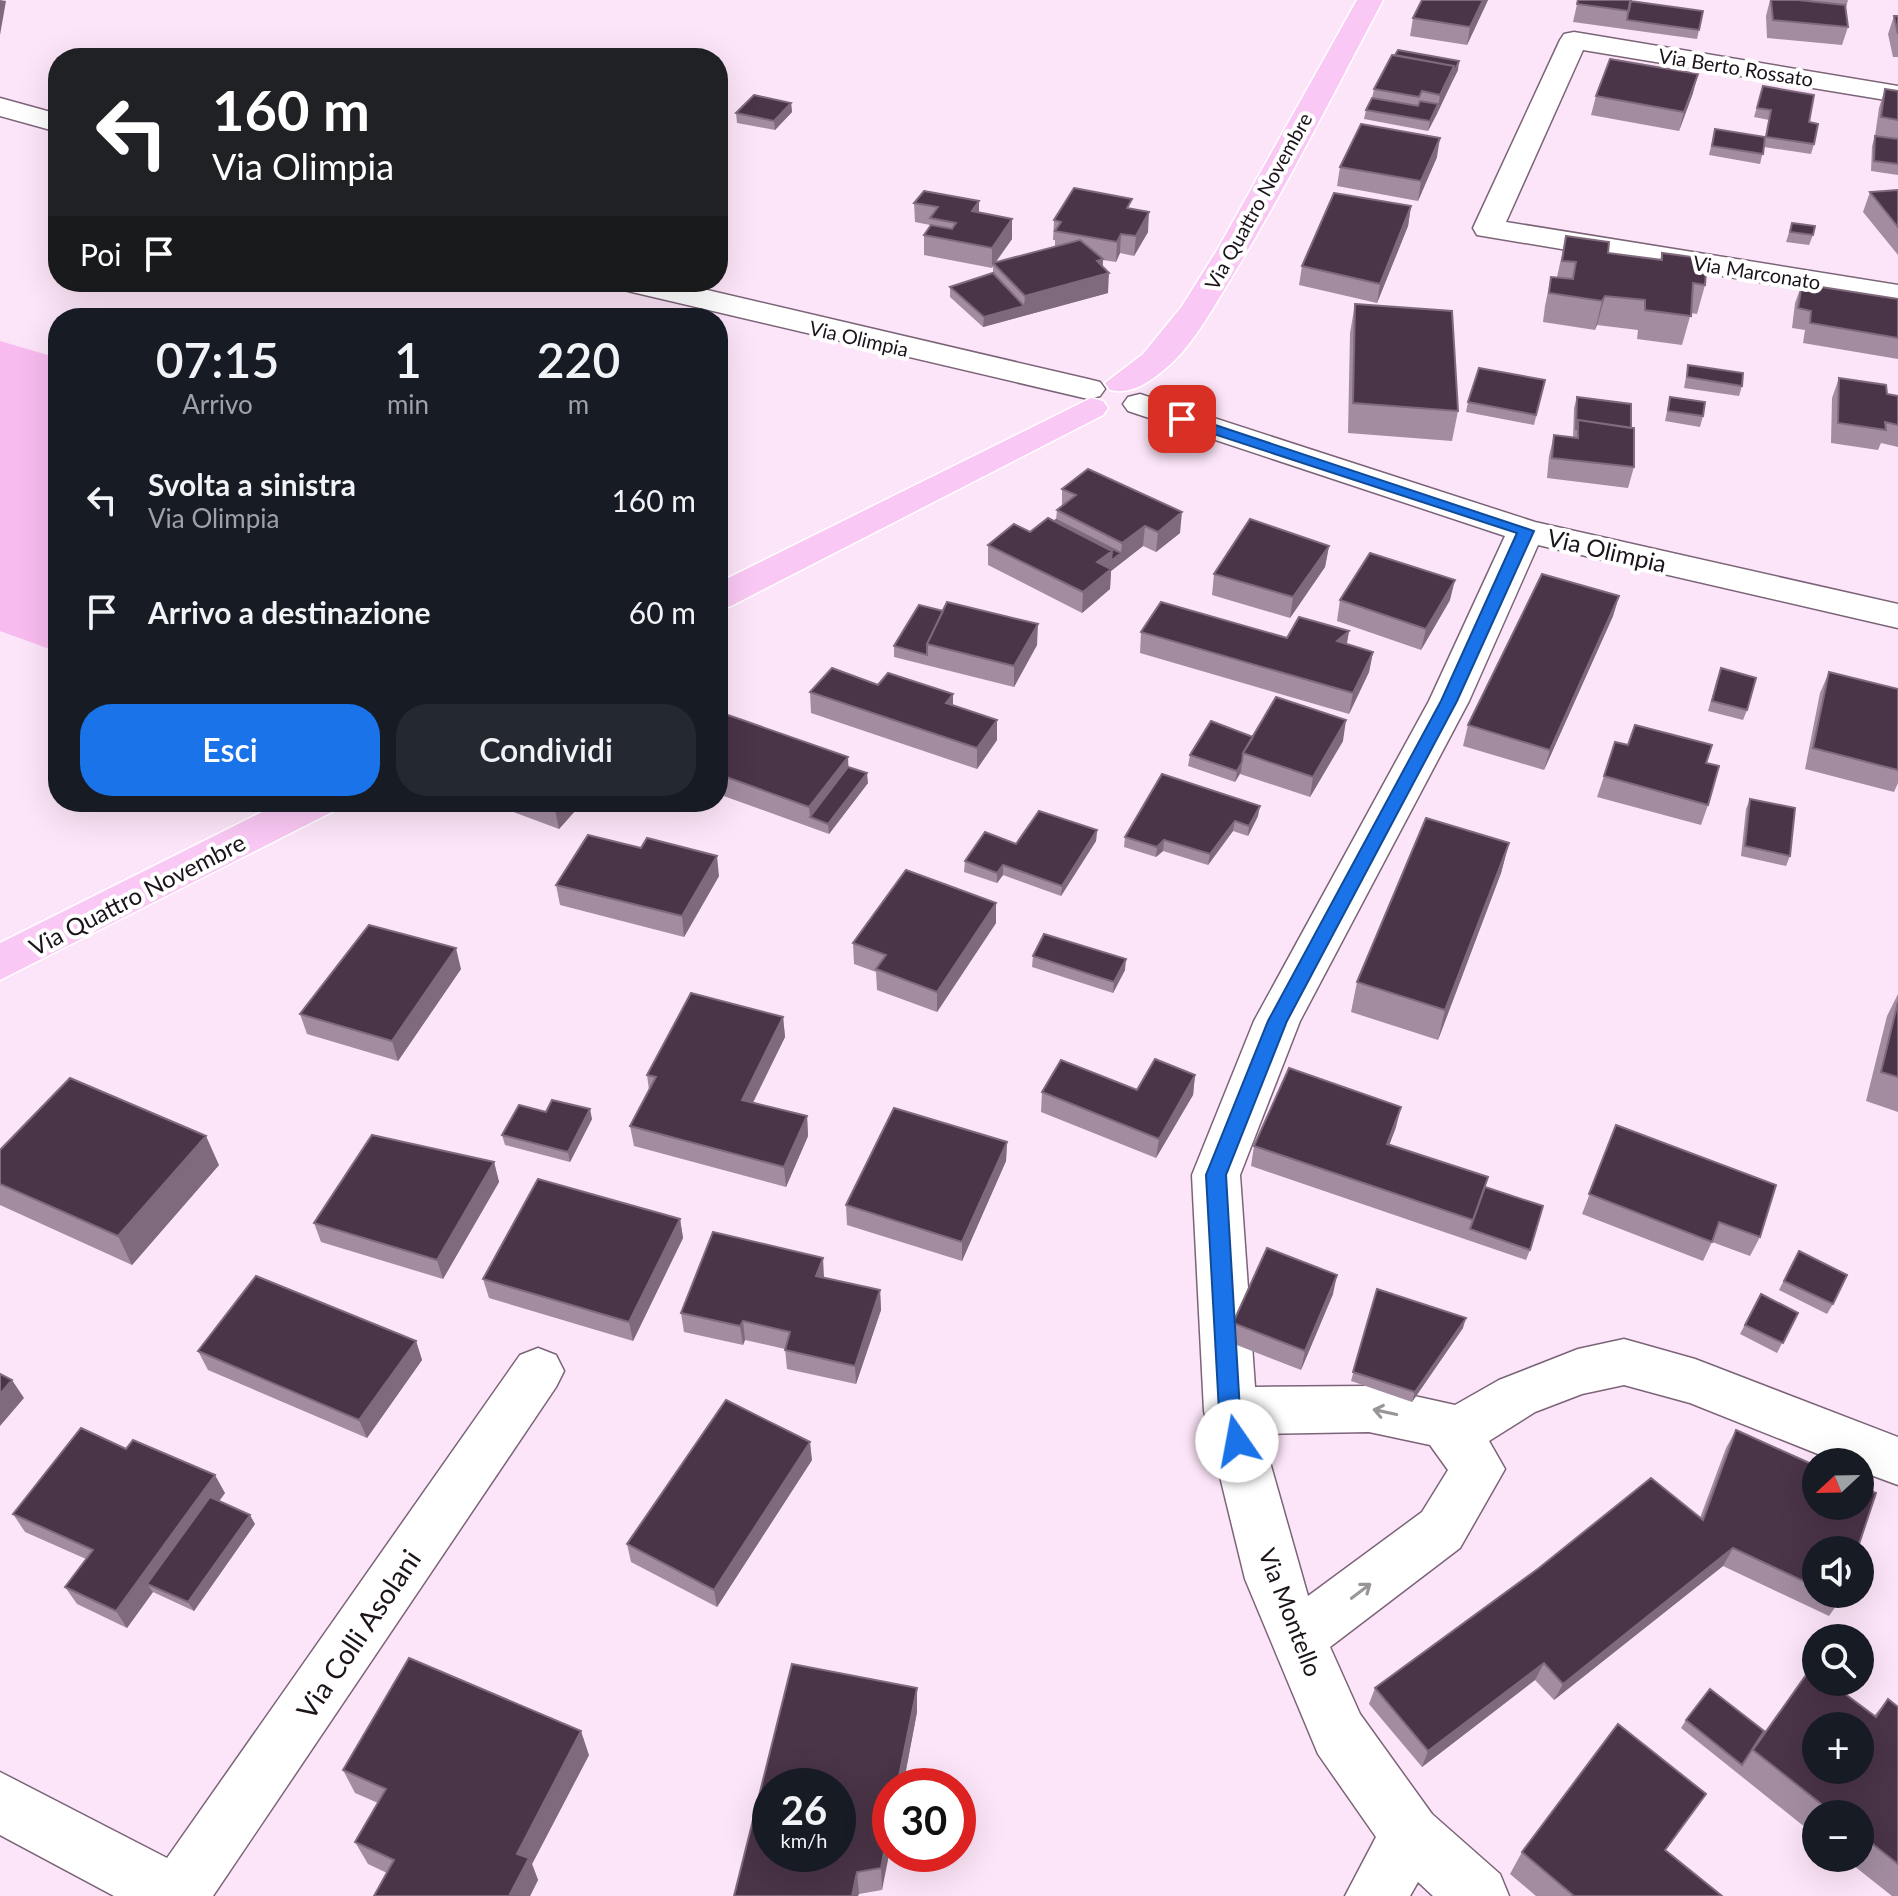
<!DOCTYPE html>
<html lang="it">
<meta charset="utf-8">
<style>
:root{--surface:#171b24;--page:#242831;--text:#f1f3f6;--muted:#9ea1a6;--accent:#1a73e8}
body{margin:0;font-family:Lato,sans-serif;background:var(--page);color:var(--text);height:100vh;display:flex;flex-direction:column;font-size:30px;white-space:nowrap}
*{box-sizing:border-box;margin:0}
p{font-size:26px;color:var(--muted)}
.icon{flex:none;width:44px;height:44px;fill:none;stroke:currentColor;stroke-width:2;stroke-linecap:round;stroke-linejoin:round}
.map{position:relative;flex:1;overflow:hidden}
.details{position:absolute;left:48px;top:308px;width:680px;height:504px;display:flex;flex-direction:column;background:var(--surface);border-radius:32px;box-shadow:0 8px 32px #0002}
.details>*{flex:none}
.banner{position:absolute;left:48px;top:48px;width:680px;height:244px;border-radius:32px;box-shadow:0 8px 32px #0002;background:#202124;color:#fff;overflow:hidden}
.needle{width:52px;rotate:248deg}
.buttons{position:absolute;left:1802px;top:1448px;display:grid;gap:16px}
.buttons a{display:grid;place-items:center;width:72px;height:72px;border-radius:50%;background:var(--surface);box-shadow:0 8px 32px #0002;font-size:40px}
.speed{position:absolute;left:752px;top:1768px;display:flex;gap:16px;font-size:40px;font-weight:700;text-align:center}
.speed>*{display:grid;place-content:center;width:104px;height:104px;border-radius:50%;background:var(--surface);box-shadow:0 8px 32px #0002;line-height:1}
.speed small{font-size:20px;font-weight:400}
.speed .limit{border:12px solid #d22;background:#fff;color:#111}
.pin{position:absolute;display:grid;place-items:center;width:68px;height:68px;color:#fff;margin:-34px;border-radius:16px;box-shadow:0 4px 12px #0006}
.me{position:absolute;width:88px;margin:-44px;rotate:348deg;stroke-linejoin:round;filter:drop-shadow(0 0 6px #0008)}
.turn{display:flex;align-items:center;gap:28px;height:168px;padding:0 32px;font-size:36px}
.turn .icon{width:104px;height:104px;stroke-width:2.5}
.turn b{display:block;font-size:56px;line-height:68px}
.then{display:flex;align-items:center;height:76px;padding:0 32px;background:#0003;gap:16px;font-size:30px}
.eta{display:flex;justify-content:space-evenly;align-items:center;height:136px;text-align:center}
.eta b{font-size:48px;font-weight:600;line-height:56px}
.action{display:flex;gap:16px;margin-top:auto;padding:16px 32px}
.action a{flex:1;height:92px;border-radius:32px;background:var(--accent);color:#fff;font-size:32px;font-weight:600;line-height:92px;text-align:center}
.action a+a{background:var(--page);color:var(--text)}
ul{padding:0;list-style:none}
li{display:flex;align-items:center;gap:24px;height:112px;padding:0 32px}
li div{flex:1}
li b{display:block;font-size:30px}
li em{font-style:normal}
.map>svg:first-child{display:block}
.green{fill:#f8bbef}
.lines{fill:none;stroke-linecap:round;stroke-linejoin:round}
.minor-casing{stroke:#7c6478;stroke-width:3}
.major-casing{stroke:#fff;stroke-width:3}
.minor{fill:#fff;fill-rule:evenodd}
.major{fill:#fac8f4;fill-rule:evenodd}
.wall{fill:#a38ca0}
.shaded-wall{fill:#7f697c}
.building{fill:#4a3447;stroke:#7f697c;stroke-width:2;fill-rule:evenodd}
.oneway{stroke:#999598}
.route{fill:#1a73e8;stroke:#114b97;stroke-width:2}
.labels{text-anchor:middle;dominant-baseline:central;stroke-width:8;stroke-linejoin:round;paint-order:stroke}
.far-street-label{font-size:20px;fill:#1c131b;stroke:#fff}
.street-label{font-size:24px;fill:#1c131b;stroke:#fff}
.near-street-label{font-size:28px;fill:#1c131b;stroke:#fff}
</style>
<div class="map">
<svg width="1898" height="1896" viewBox="0 0 1898 1896">
<rect width="100%" height="100%" fill="#fce5f8"/>
<path class="green" d="M0,341L58,358V652L0,631Z"/>
<g class="lines">
<defs>
<path id="minor" d="M1574,32L1898,86V102L1583,50L1506,222L1898,285V305L1477,235L1473,228L1560,40L1564,34Z
M0,98L58,114V132L0,116Z
M616,282H673L1088,379L1100,382L1105,389L1100,396L1088,399L632,292L621,289Z
M1140,394L1535,522L1898,604V628L1538,545L1469,701L1300,1021L1240,1175L1255,1387L1369,1386L1455,1405L1499,1380L1578,1349L1624,1339L1695,1359L1898,1437V1485L1860,1471V1462H1838L1690,1403L1624,1385L1582,1394L1535,1412L1489,1441L1505,1469L1460,1548L1330,1647L1360,1714L1432,1814L1500,1874L1509,1896H1433L1418,1882L1410,1896H1345L1376,1837L1318,1754L1245,1579L1204,1411L1192,1175L1254,1021L1429,701L1505,536L1128,411L1123,404L1128,397ZM1369,1432L1430,1445L1448,1470L1422,1512L1308,1596L1262,1434Z
M538,1348L556,1355L564,1371L556,1387L213,1896H114L0,1835V1772L167,1858L520,1355Z"/>
<path id="major" d="M1357,0H1383C1333,94 1285,190 1230,280C1212,310 1191,348 1165,369C1148,383 1131,395 1110,390L1105,383L1143,354L1182,306L1217,250Z
M1091,398L1103,401L1108,408L1103,415L731,606L718,610V583Z
M282,802H338L332,812L0,980V943Z"/>
</defs>
<use href="#minor" class="minor-casing"/>
<use href="#major" class="major-casing"/>
<use href="#minor" class="minor"/>
<use href="#major" class="major"/>
</g>
<path class="wall" d="M1488,0L1467,45L1410,36L1413,18Z
M1578,0L1630,1L1699,30L1697,39L1573,22Z
M1770,0H1848L1846,8L1848,27L1842,45L1767,38L1766,16Z
M1894,16H1898V57H1893L1888,34Z
M1458,70L1428,131L1364,119L1366,110L1372,98L1374,89Z
M1763,86L1809,122L1814,144L1811,154L1764,147L1760,164L1709,155L1715,129L1765,138L1769,120L1754,117Z
M1885,89L1898,91V175L1871,171L1872,146L1875,136L1879,108Z
M1693,93L1679,131L1591,115L1596,96Z
M791,103L792,112L775,130L737,123L736,113Z
M1437,157L1418,201L1337,186L1340,167Z
M1898,190V255L1863,212L1870,192Z
M979,201V213L1012,219V239L996,262L1055,247V240H1053L1054,220L1132,209L1148,232L1134,256L1120,253L1116,262L1103,260V267L1108,293L983,327L950,297V287L993,273V266L992,268L924,255V235L930,225L915,222L914,203Z
M1411,206L1408,226L1377,303L1299,285L1302,266Z
M1792,223L1813,235L1809,245L1786,242Z
M1566,236L1608,253L1660,260L1662,253L1705,285L1697,314L1691,313L1682,345L1637,339L1638,330L1597,325L1595,330L1543,322L1545,306L1551,277H1557Z
M1802,284L1898,299V359L1803,343L1805,330L1792,328L1795,303Z
M1355,304L1458,411L1452,441L1348,433L1350,333Z
M1688,365L1742,386L1739,396L1684,388Z
M1839,378L1887,394L1898,396V447L1881,443L1878,450L1831,443L1832,398Z
M1545,380L1534,425L1466,412L1468,402Z
M1577,397L1631,428L1634,467L1628,488L1547,478L1549,456L1554,435L1573,438L1574,408Z
M1670,397L1703,416L1700,427L1665,421Z
M1062,489L1180,533L1156,552L1143,546L1111,571L1110,589L1082,613L988,565V545L1030,532L1056,520L1057,510L1062,506Z
M1329,546L1325,567L1290,618L1212,595L1214,574Z
M1619,596L1613,616L1544,770L1463,746L1468,725Z
M1340,600H1450L1421,650L1337,621Z
M919,605L1037,645L1014,687L894,657V646Z
M1349,631L1347,644L1373,652L1369,672L1349,714L1140,653L1141,632L1287,638Z
M1829,672L1898,689V783L1894,792L1805,769L1820,693Z
M1717,679L1747,710L1743,720L1708,711Z
M878,685L953,694V706L997,740L977,769L811,713L810,692Z
M718,723L848,767L868,783L829,834L718,794Z
M1253,737L1343,741L1310,797L1240,774L1241,772L1235,782L1188,766L1190,755Z
M1628,745L1706,763L1708,805L1701,825L1597,797L1604,776Z
M1750,799L1790,856L1786,866L1741,856L1746,809Z
M487,802H583L559,829Z
M1258,816L1248,836L1233,831L1208,865L1163,851L1156,857L1124,847L1125,837Z
M1097,830L1096,841L1061,896L1003,875L997,883L964,872L965,861Z
M1509,843L1501,873L1438,1040L1351,1012L1357,982Z
M719,876L684,937L560,905L556,885Z
M996,903V923L937,1012L877,990L876,972L854,964L853,943Z
M1033,956L1125,970L1113,993L1032,967Z
M461,969L398,1061L307,1034L300,1014Z
M1898,994V1112L1866,1101L1887,1016Z
M783,1017L785,1037L753,1103L807,1116L808,1136L786,1187L634,1146L630,1126L649,1090L647,1075Z
M1195,1075L1193,1095L1156,1158L1041,1112L1042,1092L1137,1090Z
M546,1112L592,1119L570,1162L505,1145L502,1135Z
M1616,1125L1760,1237L1750,1256L1712,1242L1703,1261L1582,1214Z
M1396,1127L1389,1145L1485,1187L1530,1250L1526,1260L1251,1166L1254,1146Z
M1007,1142L1006,1161L962,1261L847,1225L846,1205Z
M0,1150L219,1165L132,1265L0,1205Z
M494,1162L499,1182L443,1279L321,1242L314,1223Z
M680,1219L683,1238L633,1341L489,1298L483,1279Z
M1799,1251L1833,1304L1827,1314L1779,1290Z
M824,1277V1278L880,1290L881,1310L856,1384L787,1369L785,1349L745,1340L743,1345L684,1332L681,1313Z
M1377,1289L1463,1328L1412,1402L1351,1381Z
M1333,1294L1301,1370L1229,1342L1233,1323Z
M1761,1294L1798,1313L1777,1353L1740,1334Z
M416,1341L422,1360L367,1438L208,1370L198,1351Z
M1736,1430L1816,1550V1594H1843L1841,1599L1829,1616L1723,1566L1554,1700L1535,1680L1422,1767L1369,1704L1375,1688L1700,1518L1726,1448Z
M812,1460L717,1607L631,1562L627,1544Z
M225,1493L219,1501L255,1524L194,1611L153,1592L127,1628L77,1604L65,1587L86,1559L25,1532L13,1514Z
M1811,1668L1874,1716L1888,1699L1898,1707V1896H1892L1844,1858H1860V1814H1816V1836L1681,1728L1686,1720L1742,1765Z
M917,1712L903,1786H890L882,1890L859,1894L734,1896Z
M589,1755L532,1864L538,1880L530,1896H374L387,1873L368,1864L355,1842L378,1803L355,1793L343,1770Z
M1522,1852L1722,1896H1536L1510,1874Z"/>
<path class="shaded-wall" d="M0,0L6,1L0,35Z
M1483,0H1488L1467,45L1470,27Z
M1459,61L1458,70L1451,84L1453,75Z
M1454,66L1451,84L1437,114L1440,95Z
M1698,74L1693,93L1679,131L1684,112Z
M791,103L792,112L775,130L774,121Z
M1438,104L1437,114L1428,131L1430,121Z
M1440,138L1437,157L1418,201L1421,181Z
M979,201V221L972,211Z
M1411,206L1408,226L1377,303L1380,284Z
M1149,212L1148,232L1134,256L1136,236Z
M1012,219V239L994,264L993,263L992,268V248Z
M1121,234L1120,253L1116,262L1117,242Z
M1103,259L1102,275L1109,273L1108,293L983,327L984,317L1024,306L1025,296L1097,261Z
M1605,296L1597,325L1595,330L1602,301Z
M1182,512L1180,533L1156,552L1158,532Z
M1145,526L1143,546L1120,564L1122,543Z
M1329,546L1325,567L1290,618L1293,597Z
M1112,551L1111,569V561L1121,553L1120,564L1111,571L1110,589L1082,613L1083,592L1097,562Z
M1455,580L1450,600L1421,650L1426,629Z
M1619,596L1613,616L1544,770L1550,750Z
M1038,624L1037,645L1014,687V666Z
M1349,631L1345,651L1337,641Z
M1373,652L1369,672L1349,714L1353,693Z
M953,694V715L946,703Z
M997,720V740L977,769V748Z
M1346,720L1343,741L1310,797L1313,777Z
M848,757L849,777L810,817L809,807Z
M1242,762L1241,772L1235,782L1237,771Z
M867,773L868,783L829,834L828,824Z
M561,802H583L559,829L555,809Z
M1260,806L1258,816L1248,836L1249,826Z
M1235,821L1233,831L1208,865L1210,854Z
M1097,830L1096,841L1061,896L1062,886Z
M1164,840L1163,851L1156,857L1157,847Z
M1509,843L1501,873L1438,1040L1445,1010Z
M717,856L719,876L684,937L682,916Z
M1003,865V875L997,883V873Z
M996,903V923L937,1012V992Z
M456,948L461,969L398,1061L392,1041Z
M1126,959L1125,970L1113,993L1114,982Z
M783,1017L785,1037L744,1120L742,1100Z
M1195,1075L1193,1095L1156,1158L1159,1139Z
M1401,1107L1396,1127L1382,1164L1387,1144Z
M590,1109L592,1119L570,1162L568,1152Z
M807,1116L808,1136L786,1187L784,1167Z
M206,1136L219,1165L132,1265L118,1236Z
M1007,1142L1006,1161L962,1261V1242Z
M494,1162L499,1182L443,1279L437,1260Z
M680,1219L683,1238L633,1341L629,1322Z
M823,1258L824,1277L818,1296L816,1276Z
M1337,1275L1333,1294L1301,1370L1305,1351Z
M880,1290L881,1310L856,1384L855,1366Z
M1466,1318L1463,1328L1412,1402L1415,1392Z
M743,1321L745,1340L743,1345L740,1326Z
M416,1341L422,1360L367,1438L359,1420Z
M12,1380L24,1398L0,1426V1394Z
M810,1442L812,1460L717,1607L714,1590Z
M215,1475L225,1493L156,1588L147,1584L153,1592L127,1628L116,1611Z
M250,1515L255,1524L194,1611L188,1602Z
M1733,1548L1723,1566L1554,1700L1563,1684Z
M1544,1663L1535,1680L1422,1767L1428,1751Z
M917,1688V1712L903,1786H897Z
M581,1731L589,1755L532,1864L538,1880L530,1896H509L517,1854Z
M890,1822V1850L882,1890L881,1868Z
M857,1872L859,1894L858,1896H852Z"/>
<path class="building" d="M1422,0H1483L1470,27L1413,18Z
M1578,0H1631L1629,11L1577,4Z
M1771,0H1798L1845,5L1848,27L1773,20Z
M1630,1L1703,11L1699,30L1627,20Z
M1894,16H1898V34Z
M1398,50L1459,61L1453,75L1454,66L1395,55Z
M1392,55L1454,66L1440,95L1422,91L1419,97L1374,89Z
M1610,59L1698,74L1684,112L1596,96Z
M1763,86L1814,95L1809,122L1818,124L1814,144L1766,137L1771,110L1757,108Z
M1885,89L1898,91V120L1881,117Z
M754,95L791,103L774,121L736,113Z
M1372,98L1418,106L1420,101L1438,104L1430,121L1366,110Z
M1361,124L1440,138L1421,181L1340,167Z
M1715,129L1765,137L1763,154L1712,146Z
M1875,136L1898,139V164L1874,161Z
M1074,188L1132,199L1127,208L1149,212L1136,236L1121,234L1117,242L1055,231L1061,222L1054,220Z
M1898,190V227L1870,192Z
M924,191L979,201L972,211L1012,219L992,248L924,235L931,225L952,229L956,223L930,218L938,207L914,203Z
M1334,193L1411,206L1380,284L1302,266Z
M1792,223L1815,226L1813,235L1790,232Z
M1566,236L1609,242L1608,253L1662,260V253L1707,259L1705,285L1693,283L1691,316L1645,310V300L1605,296L1602,301L1549,293L1551,277L1573,279L1576,262L1562,261Z
M1080,240L1103,259L1097,261L1109,273L1025,296L993,263Z
M993,273L1024,306L984,317L950,287Z
M1802,284L1898,299V338L1810,323L1811,311L1798,308Z
M1355,304L1452,311L1458,411L1353,403Z
M1688,365L1743,373L1742,386L1687,377Z
M1479,368L1545,380L1536,415L1468,402Z
M1839,378L1886,385L1887,394L1898,396V425L1885,422L1886,430L1838,423Z
M1577,397L1631,404V428L1578,420L1576,430Z
M1670,397L1705,402L1703,416L1668,411Z
M1578,420L1634,428V467L1552,458L1554,435L1578,438Z
M1088,469L1182,512L1158,532L1145,526L1122,543L1057,510L1076,495L1062,489Z
M1048,518L1112,551L1097,562L1111,569L1083,592L988,545L1014,524L1030,532Z
M1250,519L1329,546L1293,597L1214,574Z
M1056,520L1121,553L1111,561L1112,551L1055,521Z
M1370,553L1455,580L1426,629L1340,600Z
M1542,574L1619,596L1550,750L1468,725Z
M947,602L1038,624L1014,666L927,644Z
M1161,602L1287,638L1299,617L1349,631L1337,641L1373,652L1353,693L1141,632Z
M919,605L943,611L927,644V655L894,646Z
M832,668L878,685L888,673L953,694L946,703L997,720L977,748L810,692Z
M1721,668L1756,678L1747,710L1712,701Z
M1829,672L1898,689V770L1813,748Z
M1276,697L1346,720L1313,777L1243,753Z
M725,714L848,757L809,807L718,774V723Z
M1211,721L1253,737L1243,753L1242,762L1237,771L1190,755Z
M1635,725L1712,745L1706,763L1719,766L1708,805L1604,776L1615,742L1628,745Z
M848,767L867,773L828,824L810,817Z
M1162,774L1260,806L1249,826L1235,821L1210,854L1164,840L1157,847L1125,837Z
M1750,799L1795,808L1790,856L1745,846Z
M538,802H561L555,809Z
M1039,811L1097,830L1062,886L1003,865L997,873L965,861L985,832L1016,844Z
M1426,818L1509,843L1445,1010L1357,982Z
M588,835L641,848L647,838L717,856L682,916L556,885Z
M906,870L996,903L937,992L876,969L886,955L853,943Z
M369,925L456,948L392,1041L300,1014Z
M1044,934L1126,959L1114,982L1033,956Z
M691,993L783,1017L742,1100L807,1116L784,1167L630,1126L656,1077L647,1075Z
M1898,1002V1077L1881,1072Z
M1155,1059L1195,1075L1159,1139L1042,1092L1061,1060L1137,1090Z
M1289,1068L1401,1107L1387,1144L1488,1177L1473,1220L1254,1146Z
M70,1078L206,1136L118,1236L0,1184V1150Z
M552,1100L590,1109L568,1152L502,1135L519,1105L546,1112Z
M894,1108L1007,1142L962,1242L846,1205Z
M1616,1125L1776,1185L1760,1237L1719,1222L1712,1242L1589,1194Z
M372,1135L494,1162L437,1260L314,1223Z
M538,1179L680,1219L629,1322L483,1279Z
M1485,1187L1543,1206L1530,1250L1470,1229Z
M713,1232L823,1258L816,1276L880,1290L855,1366L785,1350L790,1332L743,1321L740,1326L681,1313Z
M1267,1248L1337,1275L1305,1351L1233,1323Z
M1799,1251L1847,1275L1833,1304L1784,1281Z
M256,1276L416,1341L359,1420L198,1351Z
M1377,1289L1466,1318L1415,1392L1353,1372Z
M1761,1294L1798,1313L1783,1343L1745,1325Z
M0,1374L12,1380L0,1394Z
M726,1400L810,1442L714,1590L627,1544Z
M81,1428L126,1449L133,1440L215,1475L116,1611L65,1587L93,1550L13,1514Z
M1736,1430L1816,1466V1506H1860V1486L1876,1493L1857,1550H1816V1587L1733,1548L1563,1684L1544,1663L1428,1751L1375,1688L1539,1568L1651,1478L1703,1520Z
M210,1497L250,1515L188,1602L147,1584Z
M1831,1594H1843L1841,1599Z
M409,1658L581,1731L517,1854L529,1858L509,1896H374L394,1860L355,1842L386,1789L343,1770Z
M792,1664L917,1688L897,1786H890V1822L881,1868L857,1872L852,1896H734ZM770,1786H838V1854H770Z
M1811,1668L1816,1672V1682H1829L1876,1717L1888,1699L1898,1707V1864L1860,1834V1814H1834L1753,1750ZM1816,1726H1860V1770H1816Z
M1710,1689L1764,1731L1742,1765L1686,1720Z
M1618,1724L1706,1794L1665,1850L1722,1896H1574L1522,1852Z"/>
<defs><path id="oneway-shaft" d="M-6 0H5M1.5-3L5.5 0L1.5 3" fill="none" stroke-width="1.6" stroke-linecap="round" stroke-linejoin="round" transform="scale(2)"/></defs>
<g class="oneway">
<use href="#oneway-shaft" transform="translate(1385 1412) rotate(-168)"/>
<use href="#oneway-shaft" transform="translate(1361 1591) rotate(-37)"/>
</g>
<path class="route" d="M1182,414L1534,531L1457,701L1287,1021L1226,1175L1240,1411L1248,1441L1245,1448L1237,1450L1230,1448L1219,1411L1206,1175L1268,1021L1441,701L1517,533L1177,422V416Z"/>
<g class="labels">
<g class="far-street-label">
<text transform="translate(1736 67) rotate(9)">Via Berto Rossato</text>
<text transform="translate(1258 201) rotate(-61)">Via Quattro Novembre</text>
<text transform="translate(1757 272) rotate(9)">Via Marconato</text>
<text transform="translate(859 338) rotate(13)">Via Olimpia</text>
</g>
<g class="street-label">
<text transform="translate(1607 550) rotate(13)">Via Olimpia</text>
<text transform="translate(137 894) rotate(-27)">Via Quattro Novembre</text>
<text transform="translate(1291 1612) rotate(69)">Via Montello</text>
</g>
<g class="near-street-label">
<text transform="translate(358 1634) rotate(-56)">Via Colli Asolani</text>
</g>
</g>
</svg>
<div class="buttons">
<a><svg class="needle" viewBox="-14 -14 28 28"><path d="M0-13l5 13h-10z" fill="#e53935"/><path d="M0 13l5-13h-10z" fill="#9ea1a6"/></svg></a>
<a><svg class="icon" aria-label="sound" viewBox="0 0 24 24"><path d="M4 9h4l5-4v14l-5-4H4zM17 9q2 3 0 6"/></svg></a>
<a><svg class="icon" aria-label="search" viewBox="0 0 24 24"><circle cx="10" cy="10" r="6"/><path d="M15 15l6 6"/></svg></a>
<a>+</a>
<a>−</a>
</div>
<div class="speed"><div>26<small>km/h</small></div><div class="limit">30</div></div>
<div class="pin" style="left:1182px;top:419px;background:#d93025"><svg class="icon" aria-label="arrive" viewBox="0 0 24 24"><path d="M6 21V4h12l-3 4 3 4H6"/></svg></div>
<svg class="me" style="left:1237px;top:1441px" viewBox="-20 -20 40 40"><circle r="19" fill="#fff"/><path d="M0-13L10 11 0 6-10 11z" fill="#1a73e8"/></svg>
<div class="banner">
<div class="turn"><svg class="icon" aria-label="left" viewBox="0 0 24 24"><path d="M17 20v-9H6M10 6l-5 5 5 5"/></svg><div><b>160 m</b>Via Olimpia</div></div>
<div class="then">Poi<svg class="icon" aria-label="arrive" viewBox="0 0 24 24"><path d="M6 21V4h12l-3 4 3 4H6"/></svg></div>
</div>
<section class="details">
<div class="eta">
<div><b>07:15</b><p>Arrivo</p></div>
<div><b>1</b><p>min</p></div>
<div><b>220</b><p>m</p></div>
</div>
<ul>
<li><svg class="icon" aria-label="left" viewBox="0 0 24 24"><path d="M17 20v-9H6M10 6l-5 5 5 5"/></svg><div><b>Svolta a sinistra</b><p>Via Olimpia</p></div><em>160 m</em></li>
<li><svg class="icon" aria-label="arrive" viewBox="0 0 24 24"><path d="M6 21V4h12l-3 4 3 4H6"/></svg><div><b>Arrivo a destinazione</b></div><em>60 m</em></li>
</ul>
<div class="action"><a>Esci</a><a>Condividi</a></div>
</section>
</div>
